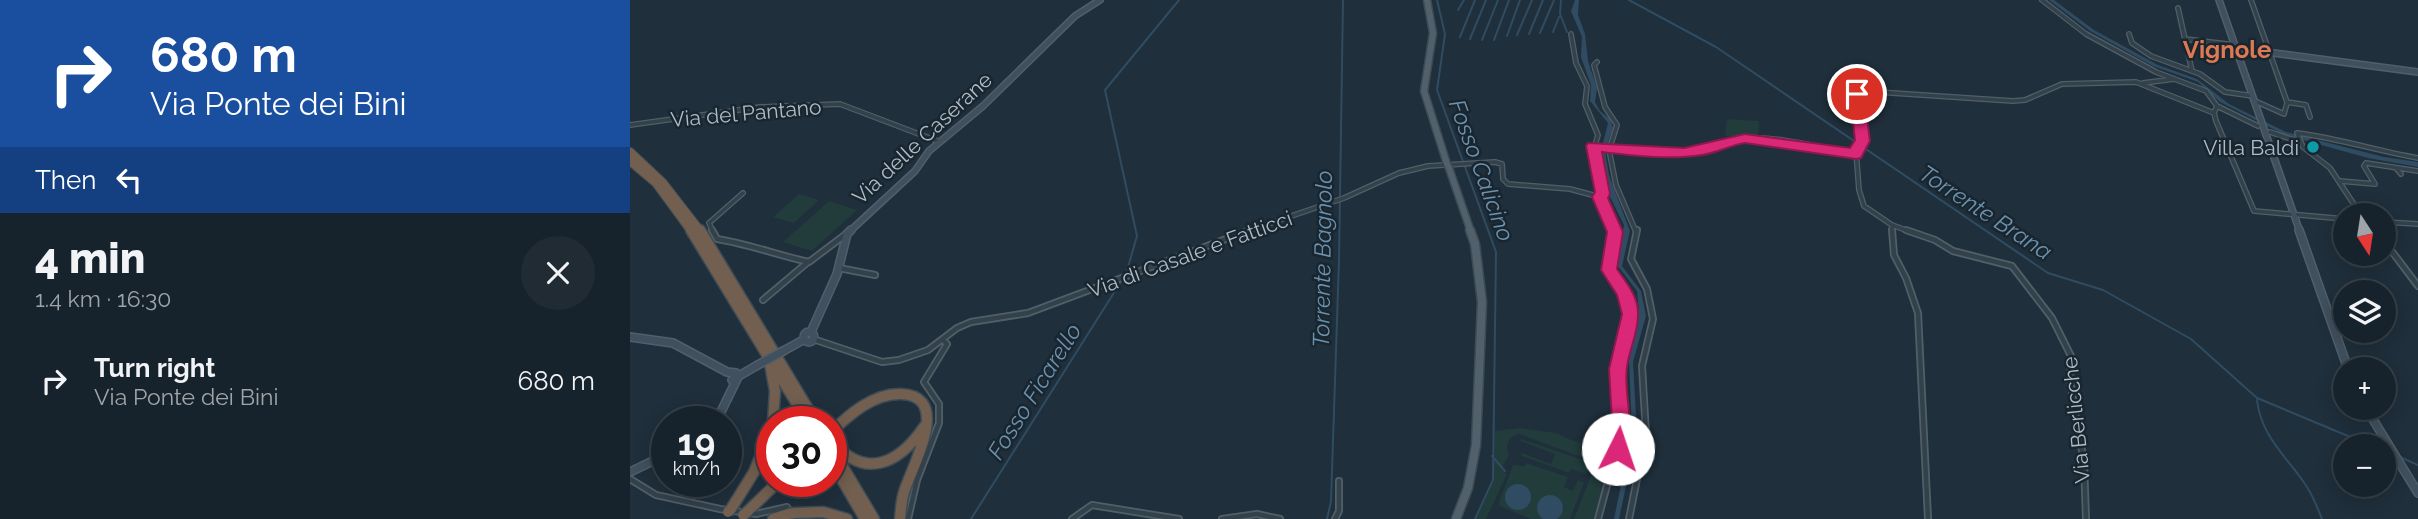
<!DOCTYPE html>
<meta charset="utf-8">
<style>
:root{--surface:#17232c;--page:#202b34;--text:#f1f3f6;--muted:#9ea4a9;--line:#364048}
body{margin:0;font-family:Raleway,sans-serif;background:var(--page);color:var(--text);height:100vh;display:flex;flex-direction:column;font-size:26px;white-space:nowrap}
*{box-sizing:border-box;margin:0}
p{font-size:23px;color:var(--muted)}
.icon{flex:none;width:38px;height:38px;fill:none;stroke:currentColor;stroke-width:2;stroke-linecap:round;stroke-linejoin:round}
.map{position:relative;flex:1;overflow:hidden}
.drawer{display:flex;flex-direction:column;background:var(--surface);width:630px}
.drawer>*{flex:none}
.guide{background:#1a4fa0;color:#fff;overflow:hidden}
.needle{width:46px;rotate:168deg}
.fabs{position:absolute;left:1703px;top:203px;display:grid;gap:14px}
.fabs a{display:grid;place-items:center;width:63px;height:63px;border-radius:50%;background:var(--surface);box-shadow:0 4px 18px #0003,0 0 0 2px var(--line);font-size:35px}
.speed{position:absolute;left:21px;top:406px;display:flex;gap:14px;font-size:35px;font-weight:700;text-align:center}
.speed>*{display:grid;place-content:center;width:91px;height:91px;border-radius:50%;background:var(--surface);box-shadow:0 4px 18px #0003,0 0 0 2px var(--line);line-height:1}
.speed small{font-size:18px;font-weight:400}
.speed .limit{border:10px solid #d22;background:#fff;color:#111}
.pin{position:absolute;display:grid;place-items:center;width:60px;height:60px;color:#fff;margin:-30px;border:4px solid #fff;border-radius:50%;box-shadow:0 2px 7px #0007}
.me{position:absolute;width:77px;margin:-38px;rotate:4deg;stroke-linejoin:round;filter:drop-shadow(0 0 5px #0008)}
.turn{display:flex;align-items:center;gap:24px;height:147px;padding:0 35px;font-size:32px}
.turn .icon{width:91px;height:91px;stroke-width:2.5}
.turn b{display:block;font-size:49px;line-height:60px}
.then{display:flex;align-items:center;height:66px;padding:0 35px;background:#0003;gap:14px;font-size:26px}
.round{display:grid;place-items:center;flex:none;width:74px;height:74px;border-radius:37px;background:var(--page)}
.head{display:flex;align-items:center;justify-content:space-between;height:119px;padding:0 35px}
h1{font-size:42px;font-weight:800;line-height:52px}
ul{padding:0;list-style:none}
li{display:flex;align-items:center;gap:21px;height:98px;padding:0 35px}
li div{flex:1}
li b{display:block;font-size:26px}
li em{font-style:normal}
main{display:flex;flex:1;min-height:0}
.map>svg:first-child{display:block}
.green{fill:#213c3b}
.water{fill:#2f4c62}
.lines{fill:none;stroke-linecap:round;stroke-linejoin:round}
.stream{stroke:#2f4c62;stroke-width:2}
.street-far1-casing{stroke:#515f69;stroke-width:6}
.street-casing{stroke:#515f69;stroke-width:8}
.secondary-far1-casing{stroke:#515f69;stroke-width:8}
.secondary-casing{stroke:#515f69;stroke-width:10}
.primary-far1-casing{stroke:#3c4a54;stroke-width:9}
.primary-casing{stroke:#3c4a54;stroke-width:11}
.highway-far1-casing{stroke:#3e4c56;stroke-width:10}
.highway-casing{stroke:#3e4c56;stroke-width:13}
.street-far1{stroke:#33414b;stroke-width:3.5}
.street{stroke:#33414b;stroke-width:4.5}
.secondary-far1{stroke:#41505e;stroke-width:5}
.secondary{stroke:#41505e;stroke-width:7}
.primary-far1{stroke:#51606b;stroke-width:6}
.primary{stroke:#51606b;stroke-width:8}
.highway-far1{stroke:#725f4f;stroke-width:8}
.highway{stroke:#725f4f;stroke-width:10}
.secondary-bridge-casing{stroke:#515f69;stroke-width:10;stroke-linecap:butt}
.primary-bridge-casing{stroke:#3c4a54;stroke-width:9;stroke-linecap:butt}
.highway-bridge-casing{stroke:#3e4c56;stroke-width:13;stroke-linecap:butt}
.secondary-bridge{stroke:#41505e;stroke-width:7}
.primary-bridge{stroke:#51606b;stroke-width:6}
.highway-bridge{stroke:#725f4f;stroke-width:10}
.route{fill:#db2777;stroke:#8e194d;stroke-width:2}
.culture-dot{fill:#0f9aa8;stroke:#192630;stroke-width:2.5}
.labels{text-anchor:middle;dominant-baseline:central;stroke-width:5;stroke-linejoin:round;paint-order:stroke}
.street-label{font-size:21px;fill:#aebcc7;stroke:#192630}
.poi-label{font-size:21px;fill:#aebcc7;stroke:#192630;text-anchor:end}
.water-label{font-size:23px;font-style:italic;fill:#6b92ae;stroke:#192630}
.quarter-label{font-size:24px;font-weight:bold;fill:#dd7a54;stroke:#192630}
</style>
<main>
<section class="drawer">
<div class="guide">
<div class="turn"><svg class="icon" aria-label="right" viewBox="0 0 24 24"><path d="M7 20v-9h11M14 6l5 5-5 5"/></svg><div><b>680 m</b>Via Ponte dei Bini</div></div>
<div class="then">Then<svg class="icon" aria-label="left" viewBox="0 0 24 24"><path d="M17 20v-9H6M10 6l-5 5 5 5"/></svg></div>
</div>
<div class="head"><div><h1>4 min</h1><p>1.4 km · 16:30</p></div><a class="round"><svg class="icon" aria-label="close" viewBox="0 0 24 24"><path d="M6 6l12 12M18 6L6 18"/></svg></a></div>
<ul>
<li><svg class="icon" aria-label="right" viewBox="0 0 24 24"><path d="M7 20v-9h11M14 6l5 5-5 5"/></svg><div><b>Turn right</b><p>Via Ponte dei Bini</p></div><em>680 m</em></li>
</ul>
</section>
<div class="map">
<svg width="1788" height="519" viewBox="0 0 1788 519">
<rect width="100%" height="100%" fill="#1f2f3b"/>
<path class="green" d="M1097,119L1129,121L1128,137L1095,136Z
M169,194L189,200L164,223L143,217Z
M199,201L227,210L182,251L153,242Z
M890,428L926,433L944,441L985,451L966,519H944L964,468L962,461L889,434L880,438L877,446L879,455L871,469L877,474L856,519H846L864,481V460L870,466L865,458L864,431Z
M891,439L956,461L960,466L958,472L955,474L941,469L939,473L892,456V453L921,464L925,454L890,441Z
M896,463L938,477L934,487L943,491L948,480L954,483L940,519H928L934,509L931,501L912,519H901L868,505L883,465L894,466Z"/>
<path class="water" d="M945,0H949L948,15L955,34L958,61L967,88L965,102L970,111L980,119L983,128L975,150L979,175L1000,231L992,266L1011,291L1016,316L1003,362L1007,434L989,519H984L1002,432L999,361L1009,312L1007,291L987,265L994,225L980,197L970,155L978,123L960,101L961,85L951,57L952,37L941,11Z
M1419,0H1424L1464,30L1528,65L1567,79L1599,104L1656,132L1754,157L1788,162V167L1738,158L1655,135L1590,102L1568,82L1523,66L1460,31Z
M875 497a13 13 0 1 1 26 0a13 13 0 1 1-26 0Z
M907 508a13 13 0 1 1 26 0a13 13 0 1 1-26 0Z"/>
<g class="lines">
<path class="stream" d="M807,0L815,34L807,90L866,252L863,480L845,519
M931,0L930,14L937,32
M999,0L1086,47L1418,273L1473,290L1561,339L1627,398L1742,446
M828,10L834,0
M923,32L929,17
M910,33L924,0
M899,34L913,0
M887,35L902,0
M877,36L890,0
M830,37L845,0
M840,39L856,0
M852,40L868,0
M864,40L879,0
M496,274L507,236L475,90L549,0
M1627,400C1631,436 1656,456 1675,484C1683,495 1687,507 1692,519
M1754,451L1761,454
M862,456L875,471
M1770,457L1788,465
M341,519L492,280
M697,519L701,501L709,260L713,0"/>
<defs>
<path id="street-far1" d="M1412,0L1456,34L1526,72L1576,91L1587,106L1584,113L1586,121L1624,211L1715,219
M1621,0L1657,102L1676,105L1680,117
M1548,8L1562,71
M941,34L946,63L957,86L955,104L968,135L963,152L973,194L970,197L985,232
M1499,34L1502,43L1521,56L1570,74L1595,92L1623,96
M1555,39L1605,45
M967,62L964,65L975,107L987,125L979,150L986,185L1006,232
M1513,83L1544,79
M1625,101L1654,114L1657,103
M1587,106L1628,126
M0,125L130,107L210,104L310,142
M1640,132L1670,142
M964,146C997,152 1033,157 1067,152C1083,149 1097,139 1113,138C1151,136 1189,148 1226,154
M1766,168L1771,174
M1710,181L1745,184L1734,166L1736,163L1788,171
M1731,215L1700,168L1673,147L1667,133C1708,138 1747,151 1788,158
M1754,222L1788,224
M1262,225V232
M83,232L79,223L113,193
M615,232L714,198L769,173L798,166L865,162L872,164L873,179L878,184L940,189L970,197
M1281,232L1262,225L1234,206L1229,190L1226,151L1232,141L1227,94L1232,91L1383,101L1395,100L1432,84L1506,82L1584,113"/>
<path id="street" d="M82,230L87,239C119,244 147,255 179,262L216,234
M1262,230L1264,255L1276,278L1288,313L1298,519
M1276,230L1305,240L1323,251L1382,266L1422,318L1441,356L1440,380L1454,463L1456,519
M1754,241L1788,286
M209,268L245,275
M133,300L178,262
M183,339L252,362L269,360L298,350L327,328L341,322L398,313L620,230
M0,479L26,495L90,509L126,514L157,507L165,519
M278,519L287,480L309,423V404L294,382L317,344L313,340
M442,519L462,505L549,519
M592,519L627,514L650,519
M705,519L709,511V481
M968,519L991,433L988,369L1000,314L995,293L979,270L984,230
M999,519L1016,434L1012,366L1023,319L1017,289L1001,259L1007,230"/>
<path id="secondary-far1" d="M1589,0L1670,232
M1606,48L1788,72
M219,232L285,171L299,151L353,106L445,16L470,0"/>
<path id="secondary" d="M1669,230L1718,369
M174 337a5 5 0 1 1 10 0a5 5 0 1 1-10 0Z
M181,332L207,274L217,234L221,230
M0,337L43,343L97,372L106,373
M155,350L173,340
M102,380L126,366
M1736,408L1788,493
M86,422L107,379
M0,472L37,454"/>
<path id="primary-far1" d="M797,0L803,33L794,91L817,164
M819,168L841,232"/>
<path id="primary" d="M826,519L838,488L846,445L852,302L845,244L840,230"/>
<path id="highway-far1" d="M0,152L33,183L71,232
M0,161L26,183L62,232"/>
<path id="highway" d="M61,230L178,422
M70,230L186,422
M140,364L145,391L143,422
M201,432C219,415 243,393 271,394C323,396 282,466 274,492C271,501 271,510 270,519
M201,440C234,480 268,465 294,427
M204,452L244,519
M201,461L235,519
M101,509L124,472L142,427
M117,512L149,481
M165,513L193,512L217,519
M143,519L158,514"/>
</defs>
<use href="#street-far1" class="street-far1-casing"/>
<use href="#street" class="street-casing"/>
<use href="#secondary-far1" class="secondary-far1-casing"/>
<use href="#secondary" class="secondary-casing"/>
<use href="#primary-far1" class="primary-far1-casing"/>
<use href="#primary" class="primary-casing"/>
<use href="#highway-far1" class="highway-far1-casing"/>
<use href="#highway" class="highway-casing"/>
<use href="#street-far1" class="street-far1"/>
<use href="#street" class="street"/>
<use href="#secondary-far1" class="secondary-far1"/>
<use href="#secondary" class="secondary"/>
<use href="#primary-far1" class="primary-far1"/>
<use href="#primary" class="primary"/>
<use href="#highway-far1" class="highway-far1"/>
<use href="#highway" class="highway"/>
<defs>
<path id="secondary-bridge" d="M126,366L155,350"/>
<path id="primary-bridge" d="M817,164L819,168"/>
<path id="highway-bridge" d="M98,512L101,509
M158,514L165,513
M113,515L117,512"/>
</defs>
<use href="#secondary-bridge" class="secondary-bridge-casing"/>
<use href="#primary-bridge" class="primary-bridge-casing"/>
<use href="#highway-bridge" class="highway-bridge-casing"/>
<use href="#secondary-bridge" class="secondary-bridge"/>
<use href="#primary-bridge" class="primary-bridge"/>
<use href="#highway-bridge" class="highway-bridge"/>
</g>
<path class="route" d="M1227,89L1234,94L1240,141L1231,158L1226,159L1115,143C1100,145 1088,153 1072,155C1039,160 1005,156 972,152L980,194L978,198L993,232L987,269C996,282 1008,296 1008,313C1009,331 999,350 997,367C993,396 1007,427 995,455L988,457L982,455L979,449L982,421L979,369L992,314L987,295L971,270L977,232L962,197L965,192L956,146L958,143L1054,148L1115,134L1220,148L1225,140L1220,94Z"/>
<circle class="culture-dot" cx="1683" cy="147" r="7"/>
<g class="labels">
<g class="street-label">
<text transform="translate(116 113) rotate(-5)">Via del Pantano</text>
<text transform="translate(292 138) rotate(-43)">Via delle Caserane</text>
<text transform="translate(560 254) rotate(-20)">Via di Casale e Fatticci</text>
<text transform="translate(1446 420) rotate(-96)">Via Berlicche</text>
</g>
<g class="poi-label">
<text x="1669" y="147">Villa Baldi</text>
</g>
<g class="water-label">
<text transform="translate(852 170) rotate(70)">Fosso Calicino</text>
<text transform="translate(1356 212) rotate(33)">Torrente Brana</text>
<text transform="translate(692 259) rotate(-89)">Torrente Bagnolo</text>
<text transform="translate(404 391) rotate(-58)">Fosso Ficarello</text>
</g>
<g class="quarter-label">
<text x="1597" y="49">Vignole</text>
</g>
</g>
</svg>
<div class="fabs">
<a><svg class="needle" viewBox="-14 -14 28 28"><path d="M0-13l5 13h-10z" fill="#e53935"/><path d="M0 13l5-13h-10z" fill="#9ea4a9"/></svg></a>
<a><svg class="icon" aria-label="layers" viewBox="0 0 24 24"><path d="M12 4l9 5-9 5-9-5zM3 14l9 5 9-5"/></svg></a>
<a>+</a>
<a>−</a>
</div>
<div class="speed"><div>19<small>km/h</small></div><div class="limit">30</div></div>
<div class="pin" style="left:1227px;top:94px;background:#d93025"><svg class="icon" aria-label="arrive" viewBox="0 0 24 24"><path d="M6 21V4h12l-3 4 3 4H6"/></svg></div>
<svg class="me" style="left:988px;top:449px" viewBox="-20 -20 40 40"><circle r="19" fill="#fff"/><path d="M0-13L10 11 0 6-10 11z" fill="#db2777"/></svg>
</div>
</main>
